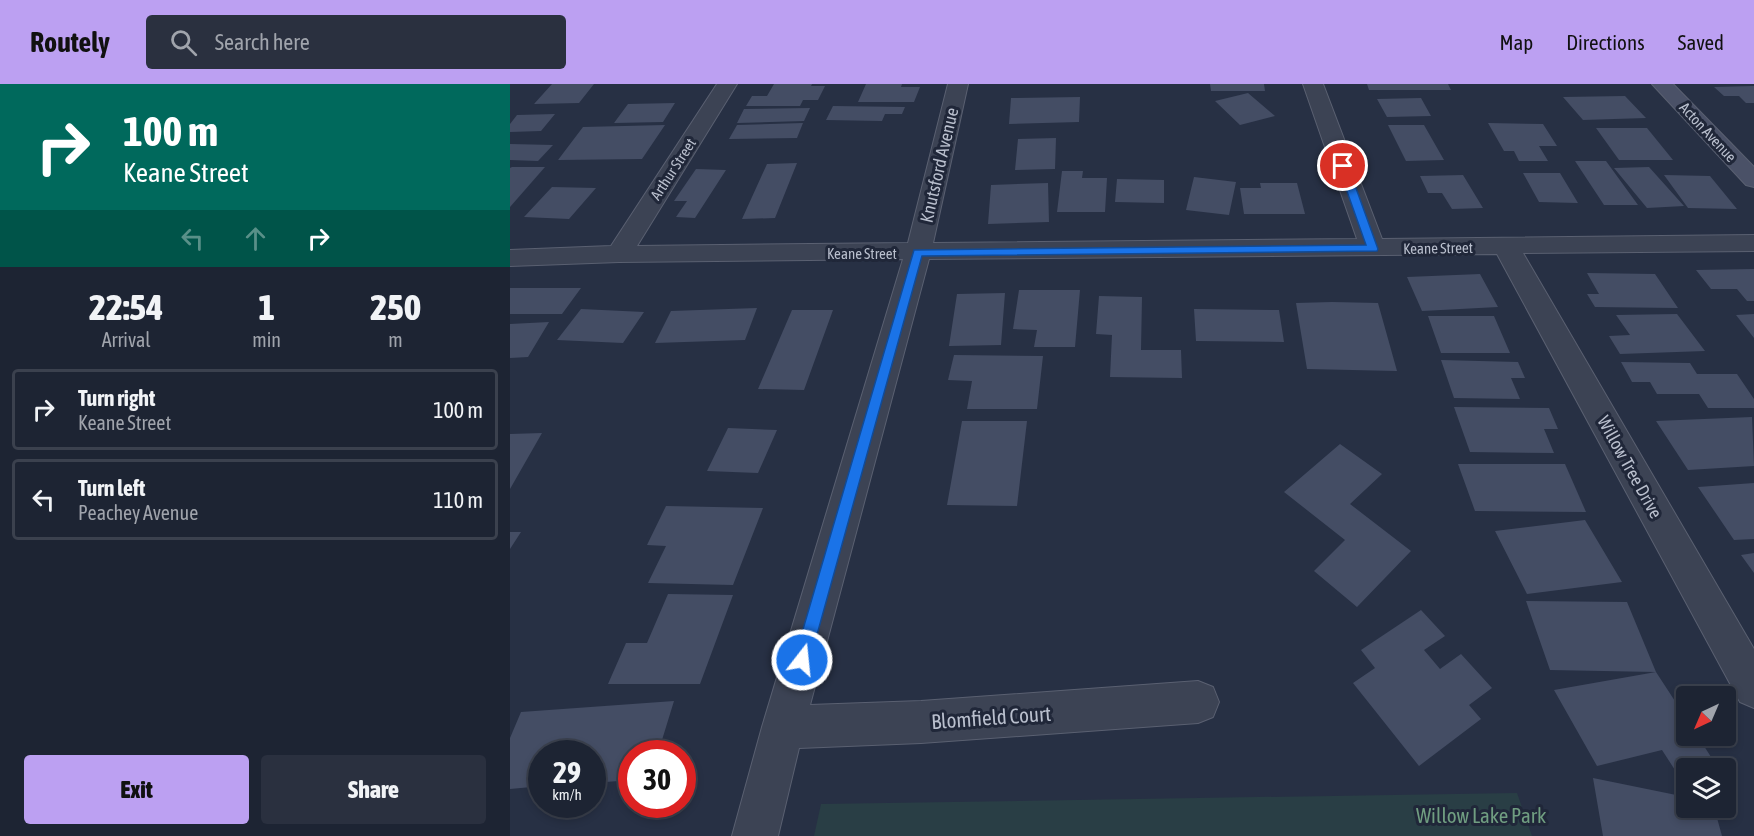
<!DOCTYPE html>
<style>
:root{--surface:#1d2433;--page:#2a303f;--text:#f1f3f6;--muted:#a0a4ac;--line:#3b414e;--accent:#bca0f2}
body{margin:0;font-family:"Asap Condensed",sans-serif;background:var(--page);color:var(--text);height:100vh;display:flex;flex-direction:column;font-size:22px;white-space:nowrap}
*{box-sizing:border-box;margin:0}
p{font-size:20px;color:var(--muted)}
.icon{flex:none;width:33px;height:33px;fill:none;stroke:currentColor;stroke-width:2;stroke-linecap:round;stroke-linejoin:round}
.map{position:relative;flex:1;overflow:hidden}
.details{display:flex;flex-direction:column;background:var(--surface);width:510px}
.details>*{flex:none}
.hud{background:#00695c;color:#fff;overflow:hidden}
.needle{width:39px;rotate:224deg}
.fabs{position:absolute;left:1166px;top:602px;display:grid;gap:12px}
.fabs a{display:grid;place-items:center;width:60px;height:60px;border-radius:6px;background:var(--surface);box-shadow:0 3px 9px #0003,0 0 0 2px var(--line);font-size:30px}
.speed{position:absolute;left:18px;top:656px;display:flex;gap:12px;font-size:30px;font-weight:700;text-align:center}
.speed>*{display:grid;place-content:center;width:78px;height:78px;border-radius:50%;background:var(--surface);box-shadow:0 3px 9px #0003,0 0 0 2px var(--line);line-height:1}
.speed small{font-size:15px;font-weight:400}
.speed .limit{border:9px solid #d22;background:#fff;color:#111}
.pin{position:absolute;display:grid;place-items:center;width:51px;height:51px;color:#fff;margin:-26px;border:3px solid #fff;border-radius:50%;box-shadow:0 2px 6px #0007}
.me{position:absolute;width:66px;margin:-33px;rotate:16deg;stroke-linejoin:round;filter:drop-shadow(0 0 4px #0008)}
.turn{display:flex;align-items:center;gap:21px;height:126px;padding:0 24px;font-size:27px}
.turn .icon{width:78px;height:78px;stroke-width:2.5}
.turn b{display:block;font-size:42px;line-height:51px}
.lanes{display:flex;align-items:center;height:57px;padding:0 24px;background:#0003;justify-content:center;gap:30px;direction:ltr}
.lanes .off{opacity:.35}
.eta{display:flex;justify-content:space-evenly;align-items:center;height:102px;text-align:center}
.eta b{font-size:36px;font-weight:800;line-height:42px}
.cta{display:flex;gap:12px;margin-top:auto;padding:12px 24px}
.cta a{flex:1;height:69px;border-radius:6px;background:var(--accent);color:#111;font-size:24px;font-weight:800;line-height:69px;text-align:center}
.cta a+a{background:var(--page);color:var(--text)}
ul{padding:0;list-style:none}
li{display:flex;align-items:center;gap:18px;height:81px;margin:0 12px 9px;padding:0 12px;border:3px solid var(--line);border-radius:6px}
li div{flex:1}
li b{display:block;font-size:22px}
li em{font-style:normal}
header{display:flex;align-items:center;gap:36px;box-sizing:border-box;height:84px;padding:0 30px;background:var(--accent);color:#111}
header strong{font-size:28px}
nav{display:flex;gap:33px;margin-inline-start:auto;font-size:21px}
.search{width:420px;height:54px;background:var(--page);display:flex;align-items:center;gap:15px;box-sizing:border-box;padding:0 21px;border-radius:6px;color:var(--muted);font-size:22px}
main{display:flex;flex:1;min-height:0}
.map>svg:first-child{display:block}
.green{fill:#293e45}
.building{fill:#444d64}
.lines{fill:none;stroke-linecap:round;stroke-linejoin:round}
.street-casing{stroke:#5a6071;stroke-width:2}
.secondary-casing{stroke:#5a6071;stroke-width:2}
.street{fill:#3c4354;fill-rule:evenodd}
.secondary{fill:#4a5167;fill-rule:evenodd}
.route{fill:#1a73e8;stroke:#114b97;stroke-width:1.5}
.labels{text-anchor:middle;dominant-baseline:central;stroke-width:6;stroke-linejoin:round;paint-order:stroke}
.far-street-label{font-size:15px;fill:#b9bfcd;stroke:#202739}
.street-label{font-size:18px;fill:#b9bfcd;stroke:#202739}
.near-street-label{font-size:21px;fill:#b9bfcd;stroke:#202739}
.near-park-label{font-size:21px;fill:#709e81;stroke:#202739}
</style>
<header>
<strong>Routely</strong>
<div class="search"><svg class="icon" aria-label="search" viewBox="0 0 24 24"><circle cx="10" cy="10" r="6"/><path d="M15 15l6 6"/></svg>Search here</div>
<nav><a>Map</a><a>Directions</a><a>Saved</a></nav>
</header>
<main>
<section class="details">
<div class="hud">
<div class="turn"><svg class="icon" aria-label="right" viewBox="0 0 24 24"><path d="M7 20v-9h11M14 6l5 5-5 5"/></svg><div><b>100 m</b>Keane Street</div></div>
<div class="lanes"><svg class="icon off" aria-label="left" viewBox="0 0 24 24"><path d="M17 20v-9H6M10 6l-5 5 5 5"/></svg><svg class="icon off" aria-label="ahead" viewBox="0 0 24 24"><path d="M12 20V5M6 11l6-6 6 6"/></svg><svg class="icon" aria-label="right" viewBox="0 0 24 24"><path d="M7 20v-9h11M14 6l5 5-5 5"/></svg></div>
</div>
<div class="eta">
<div><b>22:54</b><p>Arrival</p></div>
<div><b>1</b><p>min</p></div>
<div><b>250</b><p>m</p></div>
</div>
<ul>
<li><svg class="icon" aria-label="right" viewBox="0 0 24 24"><path d="M7 20v-9h11M14 6l5 5-5 5"/></svg><div><b>Turn right</b><p>Keane Street</p></div><em>100 m</em></li>
<li><svg class="icon" aria-label="left" viewBox="0 0 24 24"><path d="M17 20v-9H6M10 6l-5 5 5 5"/></svg><div><b>Turn left</b><p>Peachey Avenue</p></div><em>110 m</em></li>
</ul>
<div class="cta"><a>Exit</a><a>Share</a></div>
</section>
<div class="map">
<svg width="1244" height="752" viewBox="0 0 1244 752">
<rect width="100%" height="100%" fill="#273044"/>
<path class="green" d="M1007,709L1022,752H304L311,720Z"/>
<path class="building" d="M42,0H84L69,19L24,20Z
M264,0H302L301,2H315L308,16H293L290,22H236L242,12H257Z
M356,0H392L391,3H410L404,18H348Z
M700,0H754L755,7H701Z
M857,0H938L941,6H859Z
M1244,2V19H1236L1229,12H1214L1204,3Z
M738,9L765,32L730,41L705,17Z
M1115,12L1136,34L1073,36L1053,13Z
M570,13L569,38L499,40L501,14Z
M911,14L921,32L877,33L867,15Z
M165,19L153,38L104,39L118,20Z
M323,22L395,23L392,30H375L372,37L316,36Z
M300,24L294,37L227,39L234,25Z
M45,30L31,47L0,48V40L7,31Z
M293,39L287,54L219,55L227,41Z
M978,39L1033,40L1047,62H1029L1038,77H1009L1004,67H994Z
M155,41L132,75L48,76L73,43Z
M878,41H914L934,76L896,77Z
M1086,44H1137L1163,76H1109Z
M546,54L545,85L505,86L508,55Z
M0,60L43,61L28,77L0,76Z
M1065,77H1096L1128,121H1094Z
M287,79L265,134L232,135L257,80Z
M2,83H35L0,123V84Z
M1139,83L1174,122L1137,124L1104,84Z
M186,85L216,86L185,134L166,133L177,117H164Z
M552,87H573L572,94H597L595,128H547Z
M1013,89H1050L1068,119L1029,118Z
M953,91L973,124L942,125L932,109H918L910,92Z
M1154,91L1200,92L1227,125L1178,124Z
M684,93L726,98L719,131L676,126Z
M607,95L654,96V119L605,118Z
M538,99L539,138L478,140L481,101Z
M750,99H787L795,130H734L730,104H751Z
M42,103L86,104L59,135L14,133Z
M1244,185V217H1237L1227,205H1201L1186,186Z
M1077,189L1145,190L1168,224L1085,223L1077,210H1089Z
M970,190L988,223L912,227L897,193Z
M0,204H71L52,230H0Z
M509,206H570L565,263H524L527,246L503,245Z
M495,209L491,261L439,262L447,210Z
M589,212L632,213L631,266H671L672,294L600,293L602,251L586,250Z
M822,218L868,219L887,287L797,285L786,219Z
M247,224L235,256L145,259L161,227Z
M71,225L134,228L113,259L47,256Z
M684,225L769,226L774,258L686,257Z
M282,226H323L294,306L248,305Z
M1167,230L1195,267L1110,270L1099,252L1120,251L1106,231Z
M1244,230V254L1226,231Z
M918,232H984L1000,269H931Z
M39,238L18,273L0,274V240Z
M444,271L533,272L527,325H457L462,297L438,296Z
M931,276L1008,278L1015,294H1001L1010,315L944,314Z
M1111,278L1180,279L1187,290H1227L1244,315V324H1198L1189,310H1147L1140,298H1122Z
M944,323L1039,324L1048,345H1034L1044,369L960,368Z
M1242,333L1244,382L1178,386L1146,337Z
M452,337H517L507,422L437,421Z
M218,344L267,346L248,389L197,387Z
M32,349L0,405V350Z
M830,360L872,390L840,420L901,467L847,523L804,487L835,456L774,408Z
M948,380H1055L1076,428L965,427Z
M1244,399V455L1224,456L1188,403Z
M156,422L253,424L223,501L138,499L156,462L137,461Z
M1075,436L1112,498L1017,510L985,447Z
M0,448H11L0,465Z
M1244,469V489L1231,471Z
M158,510L223,511L190,600H98L116,559H137Z
M1016,517L1117,518L1146,588L1040,586Z
M911,526L935,552L914,566L930,585L951,570L982,604L959,621L971,635L909,682L843,599L865,584L851,566Z
M1146,588L1176,634V651H1187L1208,684H1176V700H1174L1152,666L1087,682L1044,606Z
M164,617L148,669H122V696L82,699V669H32V702L0,705V654L11,628Z
M1083,694L1176,713V723H1204L1212,752H1093Z"/>
<g class="lines">
<defs>
<path id="street" d="M207,0H227L127,162L398,159L438,0H458L423,159L847,155L793,0H813L872,155L1244,151V167L1013,169L1244,565V624L1230,618L987,170L419,175L300,621L411,617L688,597L703,603L709,618L703,633L688,639L411,659L289,664L268,752H222L252,643L393,175L109,178L0,182V166L101,162Z"/>
<path id="secondary" d="M1142,0H1163L1244,83V103L1236,101Z"/>
</defs>
<use href="#street" class="street-casing"/>
<use href="#secondary" class="secondary-casing"/>
<use href="#street" class="street"/>
<use href="#secondary" class="secondary"/>
</g>
<path class="route" d="M833,79L838,82L868,165L867,167L412,172L300,576L298,581L292,584L286,581L284,576L404,166L856,161L828,82Z"/>
<g class="labels">
<g class="far-street-label">
<text transform="translate(1198 48) rotate(47)">Acton Avenue</text>
<text transform="translate(163 85) rotate(-57)">Arthur Street</text>
<text transform="translate(928 164) rotate(-1)">Keane Street</text>
<text x="352" y="169">Keane Street</text>
</g>
<g class="street-label">
<text transform="translate(429 81) rotate(-77)">Knutsford Avenue</text>
<text transform="translate(1120 383) rotate(61)">Willow Tree Drive</text>
</g>
<g class="near-street-label">
<text transform="translate(481 633) rotate(-4)">Blomfield Court</text>
</g>
<g class="near-park-label">
<text x="971" y="731">Willow Lake Park</text>
</g>
</g>
</svg>
<div class="fabs">
<a><svg class="needle" viewBox="-14 -14 28 28"><path d="M0-13l5 13h-10z" fill="#e53935"/><path d="M0 13l5-13h-10z" fill="#a0a4ac"/></svg></a>
<a><svg class="icon" aria-label="layers" viewBox="0 0 24 24"><path d="M12 4l9 5-9 5-9-5zM3 14l9 5 9-5"/></svg></a>
</div>
<div class="speed"><div>29<small>km/h</small></div><div class="limit">30</div></div>
<div class="pin" style="left:833px;top:82px;background:#d93025"><svg class="icon" aria-label="arrive" viewBox="0 0 24 24"><path d="M6 21V4h12l-3 4 3 4H6"/></svg></div>
<svg class="me" style="left:292px;top:576px" viewBox="-20 -20 40 40"><circle r="17" fill="#1a73e8" stroke="#fff" stroke-width="3"/><path d="M0-11L8 9 0 5-8 9z" fill="#fff"/></svg>
</div>
</main>
